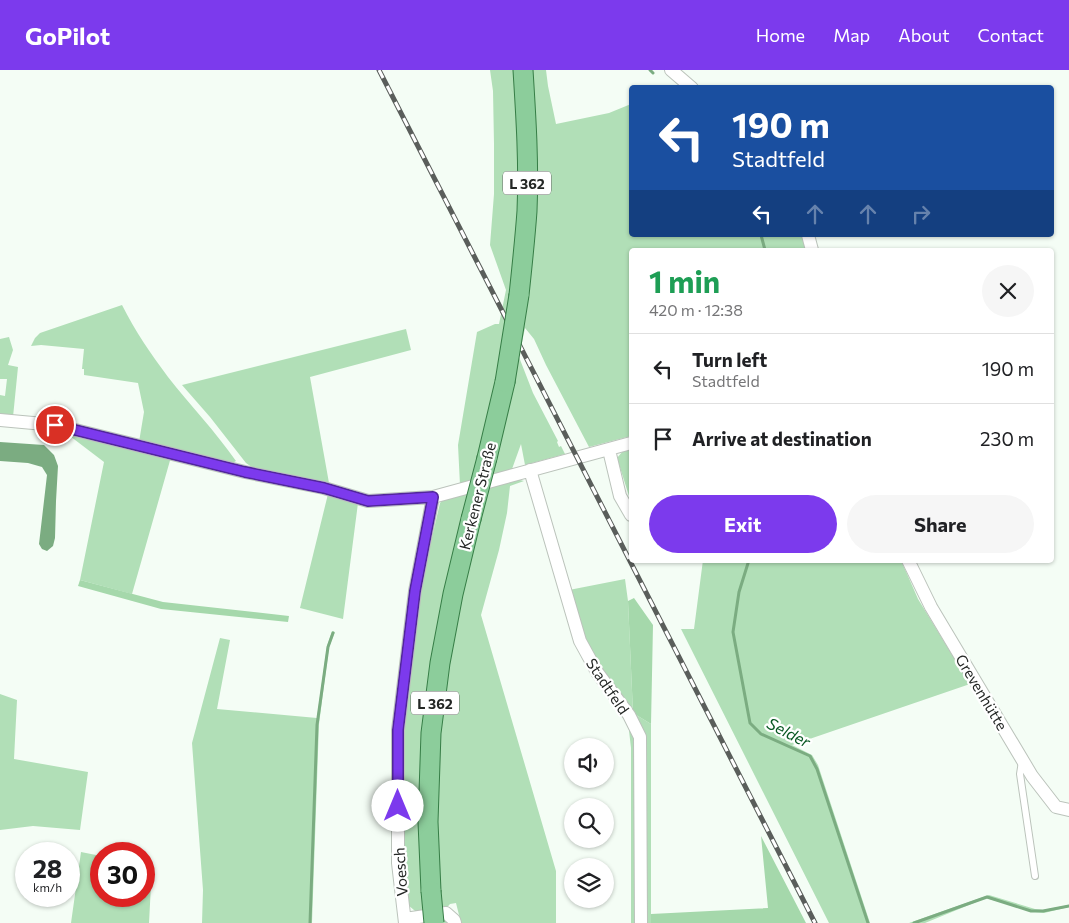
<!DOCTYPE html>
<meta charset="utf-8">
<style>
:root{--surface:#fff;--page:#f6f6f6;--text:#202124;--muted:#757577;--line:#e0e0e0;--accent:#7c3aed}
body{margin:0;font-family:Commissioner,sans-serif;background:var(--page);color:var(--text);height:100vh;display:flex;flex-direction:column;font-size:19px;white-space:nowrap}
*{box-sizing:border-box;margin:0}
p{font-size:16px;color:var(--muted)}
.icon{flex:none;width:28px;height:28px;fill:none;stroke:currentColor;stroke-width:2;stroke-linecap:round;stroke-linejoin:round}
.map{position:relative;flex:1;overflow:hidden}
.panel{position:absolute;left:629px;top:178px;width:425px;height:315px;display:flex;flex-direction:column;background:var(--surface);border-radius:5px;box-shadow:0 1px 4px #0004}
.panel>*{flex:none}
.top-card{position:absolute;left:629px;top:15px;width:425px;height:152px;border-radius:5px;box-shadow:0 1px 4px #0004;background:#1a4fa0;color:#fff;overflow:hidden}
.fabs{position:absolute;left:564px;top:668px;display:grid;gap:10px}
.fabs a{display:grid;place-items:center;width:50px;height:50px;border-radius:50%;background:var(--surface);box-shadow:0 1px 4px #0004;font-size:25px}
.speed{position:absolute;left:15px;top:772px;display:flex;gap:10px;font-size:25px;font-weight:700;text-align:center}
.speed>*{display:grid;place-content:center;width:65px;height:65px;border-radius:50%;background:var(--surface);box-shadow:0 1px 4px #0004;line-height:1}
.speed small{font-size:12px;font-weight:400}
.speed .limit{border:8px solid #d22;background:#fff;color:#111}
.pin{position:absolute;display:grid;place-items:center;width:42px;height:42px;color:#fff;margin:-21px;border:2px solid #fff;border-radius:50%;box-shadow:0 1px 5px #0007}
.me{position:absolute;width:55px;margin:-28px;rotate:0deg;stroke-linejoin:round;filter:drop-shadow(0 0 4px #0008)}
.turn{display:flex;align-items:center;gap:18px;height:105px;padding:0 20px;font-size:22px}
.turn .icon{width:65px;height:65px;stroke-width:2.5}
.turn b{display:block;font-size:35px;line-height:42px}
.lanes{display:flex;align-items:center;height:48px;padding:0 20px;background:#0003;justify-content:center;gap:25px;direction:ltr}
.lanes .off{opacity:.35}
.round{display:grid;place-items:center;flex:none;width:52px;height:52px;border-radius:26px;background:var(--page)}
.head{display:flex;align-items:center;justify-content:space-between;height:85px;padding:0 20px}
h1{font-size:30px;font-weight:700;line-height:38px;color:#1e9e55}
.action{display:flex;gap:10px;margin-top:auto;padding:10px 20px}
.action a{flex:1;height:58px;border-radius:30px;background:var(--accent);color:#fff;font-size:20px;font-weight:700;line-height:58px;text-align:center}
.action a+a{background:var(--page);color:var(--text)}
ul{padding:0;list-style:none}
li{display:flex;align-items:center;gap:15px;height:70px;padding:0 20px;border-top:1px solid var(--line)}
li div{flex:1}
li b{display:block;font-size:19px}
li em{font-style:normal}
header{display:flex;align-items:center;gap:30px;box-sizing:border-box;height:70px;padding:0 25px;background:var(--accent);color:#fff}
header strong{font-size:24px}
nav{display:flex;gap:28px;margin-inline-start:auto;font-size:18px}
.map>svg:first-child{display:block}
.green{fill:#b1dfb7}
.forest{fill:#a5d8ab}
.water{fill:#7bac81}
.lines{fill:none;stroke-linecap:round;stroke-linejoin:round}
.stream{stroke:#7bac81;stroke-width:3}
.lane-casing{stroke:#bbc3bb;stroke-width:8}
.street-casing{stroke:#bbc3bb;stroke-width:14}
.primary-casing{stroke:#367d46;stroke-width:21}
.lane{stroke:#fff;stroke-width:6}
.street{stroke:#fff;stroke-width:12}
.primary{stroke:#8ccd9b;stroke-width:19}
.rail-casing{stroke:#5a5e5b;stroke-width:5}
.rail{stroke:#fff;stroke-width:3;stroke-dasharray:9;stroke-linecap:butt}
.primary-bridge-casing{stroke:#367d46;stroke-width:21;stroke-linecap:butt}
.primary-bridge{stroke:#8ccd9b;stroke-width:19}
.route-casing{stroke:#51269a;stroke-width:12}
.route{stroke:#7c3aed;stroke-width:9}
.labels{text-anchor:middle;dominant-baseline:central;stroke-width:4.5;stroke-linejoin:round;paint-order:stroke}
.shield{fill:#fff;stroke:#666866;stroke-width:1}
.shield-label{font-size:14px;font-weight:bold;fill:#242725}
.street-label{font-size:15px;fill:#242725;stroke:#fff}
.water-label{font-size:16px;font-style:italic;fill:#075721;stroke:#fff}
</style>
<header>
<strong>GoPilot</strong>
<nav><a>Home</a><a>Map</a><a>About</a><a>Contact</a></nav>
</header>
<div class="map">
<svg width="1069" height="853" viewBox="0 0 1069 853">
<rect width="100%" height="100%" fill="#f4fdf5"/>
<path class="green" d="M490,0H514L521,108L507,264L474,410L460,415L458,375L477,262L495,254H499L506,220L490,175L494,124V74L493,21Z
M528,0H546L548,16L556,54L609,43L631,34V165H802L806,180H631V366L589,377L546,295L534,269L525,258L519,287L533,323L558,371L557,372L559,377L561,376L565,384L525,395L521,374L512,399L489,406L509,320Z
M122,235C135,261 151,284 168,307C190,335 215,361 236,391L229,395L139,372L144,342L138,313L84,305V299H82L84,279L41,275L31,276L35,268L40,263Z
M406,259L411,280L310,307L329,413L259,402L246,393L210,347L182,315Z
M9,267L13,280L8,295L18,297L13,347L0,346V325L5,326L7,309H0V269Z
M62,360L171,387L132,524L80,510L104,392Z
M631,378V430L629,426L617,388L623,381Z
M516,409L524,411L510,416L507,443L499,480L481,545L556,801V853H461L456,833L450,834L443,842L449,853H442L436,792L438,577L430,853H419L420,845L408,835L404,792L402,698L410,589L421,515L440,433L443,430Z
M328,424L358,433L343,549L300,538Z
M703,490H901L918,529L970,614L792,675L812,685L818,695L870,853H829L681,559H694Z
M625,509L628,531L633,643L651,654V853H646L645,679L584,569L569,520Z
M332,561L335,562L329,577L319,654L312,853H202L203,820L192,673L220,568L230,570L217,639L317,648L327,576Z
M0,624L17,630L14,689L88,702L80,760L33,756L0,760Z
M628,652L634,663L637,853H631V678Z
M81,782L101,786V826H144V794L152,796L149,853H71Z
M989,825L1035,839L1043,840L1069,835V837L1044,843L1035,842L986,828L925,853H909Z"/>
<path class="forest" d="M80,510L163,532L289,546L288,552L161,539L78,516Z
M634,528L653,555L651,654L633,643L628,531Z
M761,766L806,853H651V844L768,838Z"/>
<path class="water" d="M0,372L44,375L54,385L58,396L56,431L55,468L53,476L47,481L42,479L39,474L47,405L42,397L28,393L0,391Z"/>
<g class="lines">
<path class="stream" d="M650,0L653,3
M761,165L765,180
M749,490L739,522L733,562L750,653L761,664L810,686L817,699L868,853
M310,853L317,655L328,577L333,563
M914,853L987,827L1031,841H1043L1069,836"/>
<defs>
<path id="lane" d="M1022,691L1020,704L1035,806"/>
<path id="street" d="M671,0L692,18
M808,165L812,180
M0,350L55,355L245,402L324,418L368,431L433,427L631,373
M609,380L620,426L631,445
M530,400L580,571L597,602L629,645L640,667L641,853
M908,490L931,537L1032,706L1056,737L1069,740
M405,849L446,843L454,850L455,853
M405,853L398,793V660L415,521L433,427"/>
<path id="primary" d="M519,225C522,197 525,169 527,141C529,94 526,47 523,0
M487,388L505,312
M431,821L428,752L431,663L440,593L453,524L471,449"/>
</defs>
<use href="#lane" class="lane-casing"/>
<use href="#street" class="street-casing"/>
<use href="#primary" class="primary-casing"/>
<use href="#lane" class="lane"/>
<use href="#street" class="street"/>
<use href="#primary" class="primary"/>
<defs>
<path id="rail" d="M379,0L815,853"/>
</defs>
<use href="#rail" class="rail-casing"/>
<use href="#rail" class="rail"/>
<defs>
<path id="primary-bridge" d="M505,312L519,225
M471,449L487,388
M431,821L434,853"/>
</defs>
<use href="#primary-bridge" class="primary-bridge-casing"/>
<use href="#primary-bridge" class="primary-bridge"/>
</g>
<g class="lines">
<defs>
<path id="route" d="M55,355L245,402L324,418L368,431L433,427L415,521L398,660V736"/>
</defs>
<use href="#route" class="route-casing"/>
<use href="#route" class="route"/>
</g>
<g class="labels">
<g class="shield">
<rect x="503" y="101.5" width="48" height="23" rx="4"/>
<rect x="411" y="621.5" width="48" height="23" rx="4"/>
</g>
<g class="shield-label">
<text x="527" y="113">L 362</text>
<text x="435" y="633">L 362</text>
</g>
<g class="street-label">
<text transform="translate(477 426) rotate(-76)">Kerkener Straße</text>
<text transform="translate(608 616) rotate(56)">Stadtfeld</text>
<text transform="translate(982 622) rotate(59)">Grevenhütte</text>
<text transform="translate(400 802) rotate(-94)">Voesch</text>
</g>
<g class="water-label">
<text transform="translate(789 662) rotate(27)">Selder</text>
</g>
</g>
</svg>
<div class="fabs">
<a><svg class="icon" aria-label="sound" viewBox="0 0 24 24"><path d="M4 9h4l5-4v14l-5-4H4zM17 9q2 3 0 6"/></svg></a>
<a><svg class="icon" aria-label="search" viewBox="0 0 24 24"><circle cx="10" cy="10" r="6"/><path d="M15 15l6 6"/></svg></a>
<a><svg class="icon" aria-label="layers" viewBox="0 0 24 24"><path d="M12 4l9 5-9 5-9-5zM3 14l9 5 9-5"/></svg></a>
</div>
<div class="speed"><div>28<small>km/h</small></div><div class="limit">30</div></div>
<div class="pin" style="left:55px;top:355px;background:#d93025"><svg class="icon" aria-label="arrive" viewBox="0 0 24 24"><path d="M6 21V4h12l-3 4 3 4H6"/></svg></div>
<svg class="me" style="left:398px;top:736px" viewBox="-20 -20 40 40"><circle r="19" fill="#fff"/><path d="M0-13L10 11 0 6-10 11z" fill="#7c3aed"/></svg>
<div class="top-card">
<div class="turn"><svg class="icon" aria-label="left" viewBox="0 0 24 24"><path d="M17 20v-9H6M10 6l-5 5 5 5"/></svg><div><b>190 m</b>Stadtfeld</div></div>
<div class="lanes"><svg class="icon" aria-label="left" viewBox="0 0 24 24"><path d="M17 20v-9H6M10 6l-5 5 5 5"/></svg><svg class="icon off" aria-label="ahead" viewBox="0 0 24 24"><path d="M12 20V5M6 11l6-6 6 6"/></svg><svg class="icon off" aria-label="ahead" viewBox="0 0 24 24"><path d="M12 20V5M6 11l6-6 6 6"/></svg><svg class="icon off" aria-label="right" viewBox="0 0 24 24"><path d="M7 20v-9h11M14 6l5 5-5 5"/></svg></div>
</div>
<section class="panel">
<div class="head"><div><h1>1 min</h1><p>420 m · 12:38</p></div><a class="round"><svg class="icon" aria-label="close" viewBox="0 0 24 24"><path d="M6 6l12 12M18 6L6 18"/></svg></a></div>
<ul>
<li><svg class="icon" aria-label="left" viewBox="0 0 24 24"><path d="M17 20v-9H6M10 6l-5 5 5 5"/></svg><div><b>Turn left</b><p>Stadtfeld</p></div><em>190 m</em></li>
<li><svg class="icon" aria-label="arrive" viewBox="0 0 24 24"><path d="M6 21V4h12l-3 4 3 4H6"/></svg><div><b>Arrive at destination</b></div><em>230 m</em></li>
</ul>
<div class="action"><a>Exit</a><a>Share</a></div>
</section>
</div>
